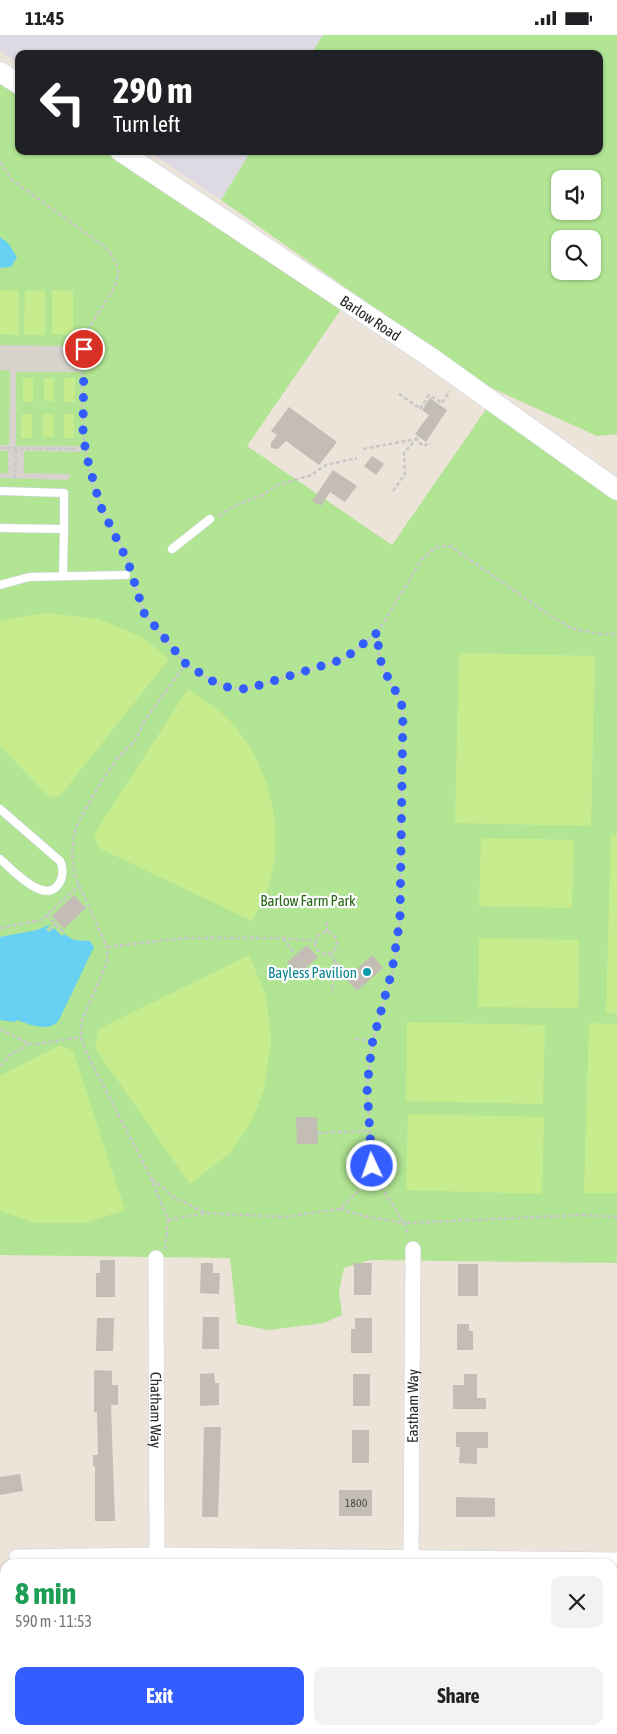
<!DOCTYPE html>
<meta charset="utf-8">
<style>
:root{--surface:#fff;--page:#f2f2f2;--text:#202124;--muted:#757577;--accent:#335dff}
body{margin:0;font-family:"Asap Condensed",sans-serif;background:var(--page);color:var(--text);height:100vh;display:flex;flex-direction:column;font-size:19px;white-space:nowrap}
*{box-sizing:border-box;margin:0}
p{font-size:16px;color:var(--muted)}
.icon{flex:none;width:28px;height:28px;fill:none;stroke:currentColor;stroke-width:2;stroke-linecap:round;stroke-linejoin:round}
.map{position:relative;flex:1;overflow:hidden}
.side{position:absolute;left:0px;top:1524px;width:618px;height:176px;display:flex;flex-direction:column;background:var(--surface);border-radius:15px 15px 0 0;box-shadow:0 1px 4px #0004}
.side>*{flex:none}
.banner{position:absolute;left:15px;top:15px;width:588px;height:105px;border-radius:10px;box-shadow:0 1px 4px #0004;background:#202124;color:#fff;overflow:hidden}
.fabs{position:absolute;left:551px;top:135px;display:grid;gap:10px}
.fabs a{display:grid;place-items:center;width:50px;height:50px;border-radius:10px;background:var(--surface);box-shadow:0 1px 4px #0004;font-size:25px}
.pin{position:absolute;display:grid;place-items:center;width:42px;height:42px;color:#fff;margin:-21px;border:2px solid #fff;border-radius:50%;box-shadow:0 1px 5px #0007}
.me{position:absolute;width:55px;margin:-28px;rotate:357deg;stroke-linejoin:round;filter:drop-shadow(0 0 4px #0008)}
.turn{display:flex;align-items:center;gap:18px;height:105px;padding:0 15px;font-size:22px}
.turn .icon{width:65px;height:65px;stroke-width:2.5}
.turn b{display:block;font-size:35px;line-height:42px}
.round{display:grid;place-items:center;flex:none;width:52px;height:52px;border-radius:10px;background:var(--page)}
.summary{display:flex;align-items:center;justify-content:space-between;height:85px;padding:0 15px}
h1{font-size:30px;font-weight:700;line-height:38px;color:#1e9e55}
.button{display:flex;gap:10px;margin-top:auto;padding:10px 15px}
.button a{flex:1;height:58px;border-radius:10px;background:var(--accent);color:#fff;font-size:20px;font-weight:700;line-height:58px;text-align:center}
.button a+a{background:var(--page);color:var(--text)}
.status{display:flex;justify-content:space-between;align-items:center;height:35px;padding:0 25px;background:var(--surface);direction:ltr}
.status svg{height:14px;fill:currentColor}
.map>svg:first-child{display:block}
.industrial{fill:#dddae3}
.green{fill:#b1e593;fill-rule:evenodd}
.pitch{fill:#c7ec8e}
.plaza{fill:#d7d3cc}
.water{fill:#68d0f2}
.building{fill:#c3bdb6}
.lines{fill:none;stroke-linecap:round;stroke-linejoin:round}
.lane-casing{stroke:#cfd3e2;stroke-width:9}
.street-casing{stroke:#cfd3e2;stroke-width:16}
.secondary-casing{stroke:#cfd3e2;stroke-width:21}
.path{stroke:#c7c7c7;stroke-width:2.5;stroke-dasharray:4 2.5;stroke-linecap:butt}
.lane{stroke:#fff;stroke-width:8}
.street{stroke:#fff;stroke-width:15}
.secondary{stroke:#fff;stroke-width:20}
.route{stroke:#335dff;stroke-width:9;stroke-dasharray:0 16.2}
.culture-dot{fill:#0f9aa8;stroke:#fff;stroke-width:2}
.labels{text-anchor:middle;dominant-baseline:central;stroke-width:4.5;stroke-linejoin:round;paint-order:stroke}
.number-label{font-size:12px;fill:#4f4d4c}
.street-label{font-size:15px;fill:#282828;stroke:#fff}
.park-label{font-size:15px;fill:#296717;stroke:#fff}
.culture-label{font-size:15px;fill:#0d838f;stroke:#fff;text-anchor:end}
</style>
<div class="status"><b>11:45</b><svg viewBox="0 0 49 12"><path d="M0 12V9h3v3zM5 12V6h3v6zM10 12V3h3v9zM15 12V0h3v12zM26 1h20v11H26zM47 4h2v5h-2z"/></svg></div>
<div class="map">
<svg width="617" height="1699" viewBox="0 0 617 1699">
<rect width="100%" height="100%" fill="#ece3d9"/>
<path class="industrial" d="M0,0H323L311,19H19V29L0,16Z
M148,116H251L221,165Z"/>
<path class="green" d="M323,0H617V399L597,401L483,349L221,165L251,116H599V19H311ZM560,144H592V176H560ZM560,204H592V236H560Z
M0,42L19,54V116H112L344,270L247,411L392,510L489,370L617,460V1228L370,1225L344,1233L339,1257L342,1280L324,1288L269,1295L237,1289L230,1223L0,1220Z"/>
<path class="pitch" d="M0,255L19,256V300L0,299Z
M52,255L73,256V300L52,299Z
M25,256H45V300H24Z
M23,343H33V367H23Z
M44,343H54V366H44Z
M64,343H75V367H64Z
M22,379H32V403H21Z
M43,379H54V402H43Z
M64,379H74V403H64Z
M47,578L99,584L142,602L169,624L60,761L49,762L0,711V587L13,583Z
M459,618L595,621L591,791L455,788Z
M188,654C200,663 215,671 225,681C269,723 288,798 267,855C263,866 257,876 252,886L99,813L94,799Z
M611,800H617V978H606Z
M481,803L574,805L572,873L479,871Z
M479,903L579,905L578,973L478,972Z
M249,920L266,961L271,1006L264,1055L251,1087L231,1117L190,1149L95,1013L99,994Z
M407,987L545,990L543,1069L406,1066Z
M589,988L617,989V1158H584Z
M60,1010L73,1016L125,1175L85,1188H35L0,1176V1041Z
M408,1079L544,1082L542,1159L406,1155Z"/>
<path class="plaza" d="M80,307L81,337H16V411H80L82,417L24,416V438L71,439L68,445L0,443V438H8V416H0V410H9L10,336L0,335V310L74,311Z"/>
<path class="water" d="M0,202L8,208L17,222L11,232L0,233Z
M51,889L46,894L49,897L54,893L62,901L64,899L74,905L90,906L94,912L59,985C50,998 29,990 18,985L15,987L0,985V902L37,895Z"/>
<path class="building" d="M430,363L447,375L426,407L415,399L429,380L422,375Z
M289,372L337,407L319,430L286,406L278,414L271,413V408L277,400L271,396Z
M372,421L384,429L376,440L364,431Z
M333,435L357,451L345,467L330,457L321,471L312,466Z
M74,860L86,873L64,894L52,881Z
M307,910L318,922L298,940L287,927Z
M372,920L383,933L357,956L346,944Z
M296,1082H317L318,1109H297Z
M100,1225H115V1262H96V1238H100Z
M201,1228H213V1238H220L219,1259L200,1258Z
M354,1228H372L371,1260H354Z
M458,1229H478V1261H458Z
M203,1282H219V1314H202Z
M97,1283H114L113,1316H96Z
M355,1283H372V1318H351V1294H355Z
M457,1289H469V1296H473V1315H457Z
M94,1335L112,1336V1350H118V1370H111L115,1486H95V1431H93V1420H98L97,1377H94Z
M214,1338L215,1348H219V1370L200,1371V1339Z
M353,1339H370V1371H353Z
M464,1339H477V1363H486V1374H453V1350H464Z
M204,1392H221L218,1482H202Z
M352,1395H369V1428H352Z
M456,1397H488V1413H477V1429L459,1428L460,1412H456Z
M20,1439L23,1456L0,1460V1442Z
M339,1455H372V1481H339Z
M456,1462L495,1463V1482H456Z"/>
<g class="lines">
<defs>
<path id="lane" d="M0,456L64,458V494L0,493
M172,514L210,484
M63,540L64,494
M0,550L29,542L126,540
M0,774L60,826C63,831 63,839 61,845C48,875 12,834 0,824"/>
<g id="street">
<path id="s1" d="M156,1223L157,1529"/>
<path d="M17,1522L157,1520L617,1525"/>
<path id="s2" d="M411,1529L413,1214"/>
<path d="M155,1698V1695"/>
<path d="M409,1699V1695"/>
</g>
<g id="secondary">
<path d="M0,37L19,49"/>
<path id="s3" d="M120,116L430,322L617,455"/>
</g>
</defs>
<use href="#lane" class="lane-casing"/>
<use href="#street" class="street-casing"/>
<use href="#secondary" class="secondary-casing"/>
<path class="path" d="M0,127L13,146L104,211C111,218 117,226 118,237C119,253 96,278 89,294C85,303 84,314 83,323C80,373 82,426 101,473C109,492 123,510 130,530
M399,359L421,374
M420,374L429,360L442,368L450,356
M0,413L78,414
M363,414L416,404L418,401
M15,444L16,413
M393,456L405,439L404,418L416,404L423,411L431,408
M219,481L238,469L263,460L275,451L311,440L326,430L357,423
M134,545L144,578L186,629L214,647L230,653L247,654L344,624L378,597L422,524L436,512L450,511L545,577L571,593L600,599H617
M378,597C378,609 378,620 383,632C388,647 399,658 403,675L400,884L393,936L372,1009L367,1052L372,1131L382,1153L404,1188L582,1180L617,1182
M47,880L64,898
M0,893L41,885L79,851
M49,895L56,889
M315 908a11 11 0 1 1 22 0a11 11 0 1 1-22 0Z
M327,897V884
M283,903L294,918
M107,912L185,903H283L315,906
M330,918L335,927L332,958
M335,927L350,940
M0,994L28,1008L37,1009L81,1002
M355,1004L373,1006
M0,1031L10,1020L28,1009
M318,1098L370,1096
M152,1144L175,1163L206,1178L284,1182L340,1174L361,1153L372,1131
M340,1174L368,1182L404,1188L408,1201
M168,1185L205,1178
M165,1214L168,1185L151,1143L86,1017L81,1002L82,986L107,928V912L75,841L72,819L74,800L78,788L101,747L119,721L135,706L145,685L186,629"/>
<use href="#lane" class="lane"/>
<use href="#street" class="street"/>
<use href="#secondary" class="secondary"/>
</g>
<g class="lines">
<path class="route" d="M84,314L83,396L86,419L100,470L128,527L144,578L186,629L214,647L230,653L247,654L344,624L378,597C378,609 378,620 383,632C389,647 399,658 403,675L400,884L392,936L372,1009L367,1052L372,1131"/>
</g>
<circle class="culture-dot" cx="367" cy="937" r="5"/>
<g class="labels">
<g class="number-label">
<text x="356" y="1468">1800</text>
</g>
<g class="street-label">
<text stroke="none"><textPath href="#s3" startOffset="301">Barlow Road</textPath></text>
<text stroke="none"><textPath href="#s2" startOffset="158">Eastham Way</textPath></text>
<text stroke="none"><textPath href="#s1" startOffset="152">Chatham Way</textPath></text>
</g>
<g class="park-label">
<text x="308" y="865">Barlow Farm Park</text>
</g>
<g class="culture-label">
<text x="357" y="937">Bayless Pavilion</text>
</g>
</g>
</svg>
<div class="fabs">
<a><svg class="icon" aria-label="sound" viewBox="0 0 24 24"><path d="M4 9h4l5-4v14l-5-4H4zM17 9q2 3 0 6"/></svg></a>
<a><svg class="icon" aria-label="search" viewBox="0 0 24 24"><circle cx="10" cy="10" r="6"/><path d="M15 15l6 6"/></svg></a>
</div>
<div class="pin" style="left:84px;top:314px;background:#d93025"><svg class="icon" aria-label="arrive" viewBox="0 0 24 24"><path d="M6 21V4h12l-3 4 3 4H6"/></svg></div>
<svg class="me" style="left:372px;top:1131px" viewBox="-20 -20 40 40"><circle r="17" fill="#335dff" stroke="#fff" stroke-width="3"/><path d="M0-11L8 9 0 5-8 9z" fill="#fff"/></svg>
<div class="banner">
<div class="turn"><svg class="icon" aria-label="left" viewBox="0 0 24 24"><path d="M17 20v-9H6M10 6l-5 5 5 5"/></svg><div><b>290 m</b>Turn left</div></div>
</div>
<section class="side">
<div class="summary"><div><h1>8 min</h1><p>590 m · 11:53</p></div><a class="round"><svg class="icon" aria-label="close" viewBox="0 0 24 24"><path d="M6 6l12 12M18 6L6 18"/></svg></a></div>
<div class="button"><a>Exit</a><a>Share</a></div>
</section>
</div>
